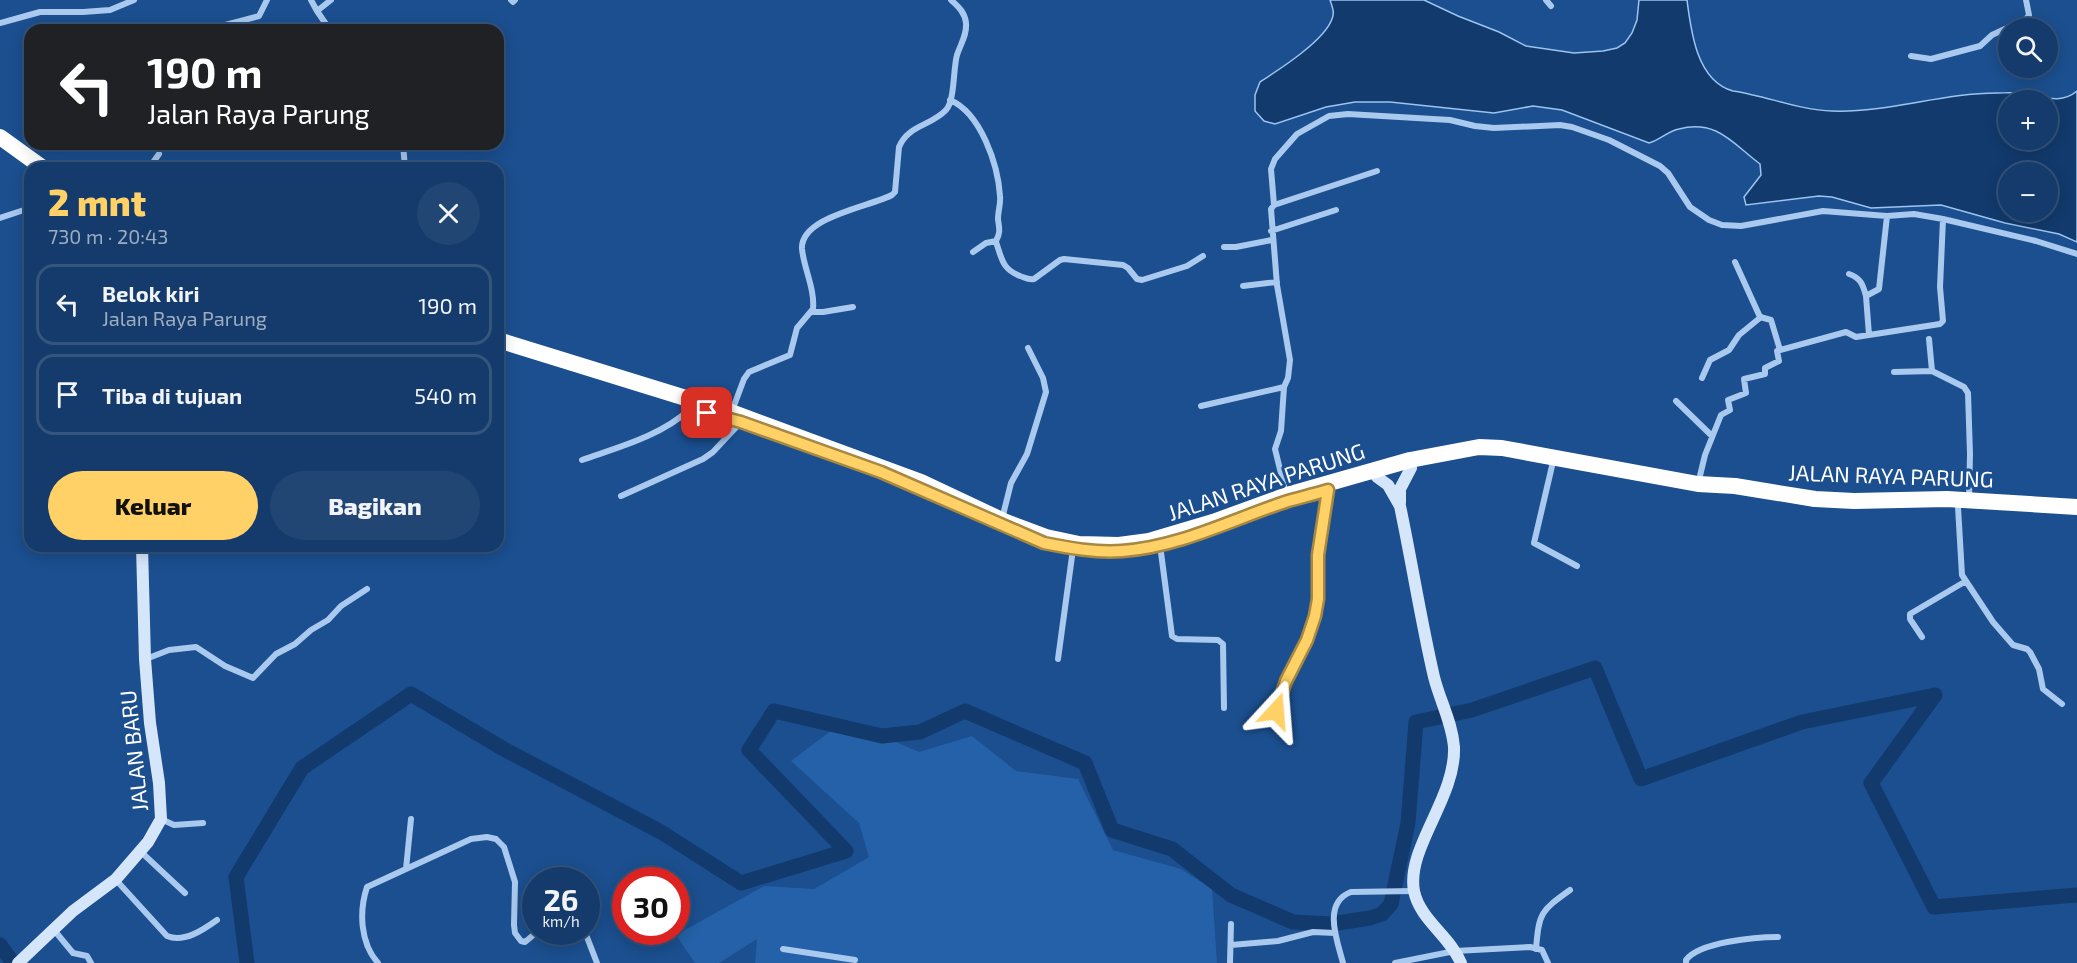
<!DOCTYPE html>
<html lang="id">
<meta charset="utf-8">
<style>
:root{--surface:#143b6b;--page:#214673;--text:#f1f3f6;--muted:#9dadc1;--line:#33557e;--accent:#ffd166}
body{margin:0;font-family:"Exo 2",sans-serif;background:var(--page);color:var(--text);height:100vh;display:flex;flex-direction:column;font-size:22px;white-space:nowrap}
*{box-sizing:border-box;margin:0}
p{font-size:20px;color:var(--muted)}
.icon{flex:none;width:33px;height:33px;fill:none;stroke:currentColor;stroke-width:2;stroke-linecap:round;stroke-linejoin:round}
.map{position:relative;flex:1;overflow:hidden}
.panel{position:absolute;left:24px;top:162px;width:480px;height:390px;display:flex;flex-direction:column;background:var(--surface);border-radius:18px;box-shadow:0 3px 15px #0003,0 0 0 2px var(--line)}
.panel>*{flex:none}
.top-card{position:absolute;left:24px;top:24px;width:480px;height:126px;border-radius:18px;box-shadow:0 3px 15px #0003,0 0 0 2px var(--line);background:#202124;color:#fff;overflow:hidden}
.tools{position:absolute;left:1998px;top:18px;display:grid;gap:12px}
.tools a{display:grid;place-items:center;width:60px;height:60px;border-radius:50%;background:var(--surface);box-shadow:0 3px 15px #0003,0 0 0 2px var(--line);font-size:30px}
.speed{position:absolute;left:522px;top:867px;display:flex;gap:12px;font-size:30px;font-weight:700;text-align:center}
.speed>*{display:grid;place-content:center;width:78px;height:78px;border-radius:50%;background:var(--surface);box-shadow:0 3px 15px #0003,0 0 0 2px var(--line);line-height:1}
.speed small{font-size:15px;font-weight:400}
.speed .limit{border:9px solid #d22;background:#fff;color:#111}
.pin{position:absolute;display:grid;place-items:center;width:51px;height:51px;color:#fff;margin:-26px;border-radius:12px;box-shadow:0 3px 9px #0006}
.me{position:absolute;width:66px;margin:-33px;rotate:19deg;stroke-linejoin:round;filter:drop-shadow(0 0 4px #0008)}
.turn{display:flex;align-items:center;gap:21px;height:126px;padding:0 24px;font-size:27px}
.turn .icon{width:78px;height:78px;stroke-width:2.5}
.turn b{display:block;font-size:42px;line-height:51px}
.round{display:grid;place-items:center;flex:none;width:63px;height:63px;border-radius:32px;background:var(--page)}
.head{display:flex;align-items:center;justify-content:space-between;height:102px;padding:0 24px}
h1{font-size:36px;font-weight:800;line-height:45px;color:var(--accent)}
.button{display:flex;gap:12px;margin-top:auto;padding:12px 24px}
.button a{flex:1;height:69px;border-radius:36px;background:var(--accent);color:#111;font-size:24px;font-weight:800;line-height:69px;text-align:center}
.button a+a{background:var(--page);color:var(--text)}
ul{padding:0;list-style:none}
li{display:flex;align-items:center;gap:18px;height:81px;margin:0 12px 9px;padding:0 12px;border:3px solid var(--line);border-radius:18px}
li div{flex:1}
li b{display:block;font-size:22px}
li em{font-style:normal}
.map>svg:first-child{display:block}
.green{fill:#2461a8}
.water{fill:#123a6d;stroke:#9cc4f0;stroke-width:1.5;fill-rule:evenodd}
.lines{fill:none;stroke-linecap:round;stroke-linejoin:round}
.river{stroke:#123a6d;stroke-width:15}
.street{stroke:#a9c9ee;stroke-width:6}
.secondary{stroke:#d6e6fa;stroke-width:12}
.highway{stroke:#fff;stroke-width:16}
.route-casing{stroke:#a68842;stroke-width:15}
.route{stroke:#ffd166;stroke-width:10}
.labels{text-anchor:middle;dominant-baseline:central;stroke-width:6;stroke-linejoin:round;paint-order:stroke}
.street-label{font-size:22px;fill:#fff;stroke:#1b4f8f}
</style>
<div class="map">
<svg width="2077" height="963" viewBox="0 0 2077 963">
<rect width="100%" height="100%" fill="#1b4f8f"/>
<path class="green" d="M845,720L919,752L972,736L1016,771L1078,779L1113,850L1181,869L1212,889L1217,963H755L757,939L719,963H695L676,935L764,886L814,889L869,857L859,823L791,761Z"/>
<path class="water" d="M1330,0H1424L1458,16L1499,32L1526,46L1574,53L1603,51L1617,48L1625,43L1632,33L1637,20L1639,0H1687C1691,32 1697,81 1733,91C1767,96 1799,110 1832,111C1888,113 1942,93 1997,93C2006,93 2015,92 2024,94C2043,96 2060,105 2077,91V242L2059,234L2005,223L1941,205L1871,208L1832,197L1819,196L1746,205L1744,197L1761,175L1760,164C1733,144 1717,119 1679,129C1668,131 1660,140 1649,143L1562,110L1533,106L1494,113L1390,102H1355L1326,107L1275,124L1264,121L1255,111V95L1260,82C1280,69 1324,41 1332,19C1335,12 1332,6 1330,0ZM2008,100H2048V140H2008ZM2008,172H2048V212H2008Z"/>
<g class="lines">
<path class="river" d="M0,945L13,963
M247,963L236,877L302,768L411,694L502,748L661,832L741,883L846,851L749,750L774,711L882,736L920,732L965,711L1085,763L1112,830L1172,849L1231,895L1293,922L1331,924L1370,918L1382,914L1391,904L1408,823L1416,722L1472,710L1595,668L1641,779L1802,722L1935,695L1871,783L1934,907L2077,895"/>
<path class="street" d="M311,0L317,11
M511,0L513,2L515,0
M1546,0L1551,6
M0,23L40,12H83L110,10L134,0
M218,27L259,16L267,0
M330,30L317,11L331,0
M1911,56L1931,59L1980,46L1992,35L2026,19L2029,15L2026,0
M950,100C981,113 998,165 1000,196C1001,203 998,211 998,219C999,228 1001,232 996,241L986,243L973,252
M403,144L405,168
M149,168L159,154
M376,168L404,167
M1274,205L1271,169L1275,159L1297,134L1329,116L1348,114L1450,120L1475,126L1494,128L1560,125L1572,127L1609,140L1660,166L1668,173L1690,207L1709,220L1722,225L1741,226L1823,211L1887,216L1914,214L1943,219L2036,241L2077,254
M0,218L24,210L30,195
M1271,231L1336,210
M996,242C1002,259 1002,269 1020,276C1026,278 1028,280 1034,279L1060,260L1064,259L1123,265L1128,268L1137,279L1142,280L1187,266L1203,256
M1224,247H1236L1272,240
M1735,262L1760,317L1771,320L1780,350
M1849,274C1861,278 1863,285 1866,296
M1243,286L1277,282
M811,312H823L853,307
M1869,335L1866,296L1879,289L1887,216
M1929,339L1932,371L1964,387L1968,393L1970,454L1969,500
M1894,372L1932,371
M1702,378L1710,360L1729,350L1739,335L1761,317
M1676,401L1712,436
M1201,406L1284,387
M732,411L744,379L749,372L790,355L797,328L813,309C815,289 804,269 802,249C800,217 869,207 892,195L895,192L899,147C908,125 931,126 946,110C955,100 953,69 957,55C961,43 967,35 966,23C965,13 959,7 951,0
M582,460C619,447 661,436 690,409
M1552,466L1534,543L1577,566
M1698,484L1705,455L1721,415L1730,410L1728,400L1746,393L1744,379L1765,374V368L1779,361L1777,351L1846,332L1856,337L1940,324L1943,321L1940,287L1943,219
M1286,494L1275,449L1281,431L1284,387L1288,378L1290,360L1277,285L1271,209L1274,205L1377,171
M621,496L703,459L713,452L741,422
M1958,507L1962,575L1993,622L2013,645L2027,649L2030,652L2039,669L2043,689L2062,704
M1002,519L1011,483L1027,454L1046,392L1043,378L1028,348
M1160,545L1172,636L1177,639L1218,640L1223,644L1224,708
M1922,637L1910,619V614L1966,581
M146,659L169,650L196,647L225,666L253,678L276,654L295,644L311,630L328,620L341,606L367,589
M1058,659L1073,549
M1276,711L1286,681L1307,640L1315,616L1318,599V555L1328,490
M161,819L174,825L203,823
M140,851L185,893
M406,869L411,819
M116,880L167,936C184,943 203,930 217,920
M586,898L595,891
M54,930L73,953L87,956L91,963
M585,932L597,963
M1231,945L1278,941L1313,932L1335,933
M783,949L855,960
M1536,949C1539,912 1541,911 1570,890
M378,963C360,943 359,911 367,887L471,839L487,837L496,839L504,847L515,882L514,925L515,933L521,941L525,942L537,932
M1230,963L1231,924
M1343,963C1337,940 1322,903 1351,892L1414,891
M1395,963L1455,951L1530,947L1542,950L1548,963
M1686,963V960C1699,942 1756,937 1778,937"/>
<path class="secondary" d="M1377,477L1388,485L1400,506C1412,563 1421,621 1434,677C1440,701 1452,722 1454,747C1456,798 1406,848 1414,891C1420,920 1450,936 1461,963
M1400,503V489L1411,468
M18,963L73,911L116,879L148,842L161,819L159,783L150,723L145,659L142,546"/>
<path class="highway" d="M0,137L43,168
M498,340L731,412L921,482L1006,522L1046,537L1079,544L1119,545L1149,541L1213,522L1287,495L1410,460L1479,447L1502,448L1698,484L1735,486L1815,499L1854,501L1947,499L2077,507"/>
</g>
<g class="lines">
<defs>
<path id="route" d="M707,413L741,422L881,472L1044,543C1069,548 1096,553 1122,551C1180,547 1233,519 1288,501C1302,497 1315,494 1328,490L1318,555V599L1315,616L1307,640L1286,681L1276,711"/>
</defs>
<use href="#route" class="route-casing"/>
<use href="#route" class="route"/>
</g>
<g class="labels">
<g class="street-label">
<text transform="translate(1891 475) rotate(2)">JALAN RAYA PARUNG</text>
<text transform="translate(1266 481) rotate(-18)">JALAN RAYA PARUNG</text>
<text transform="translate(133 751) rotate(-96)">JALAN BARU</text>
</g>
</g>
</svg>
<div class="tools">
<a><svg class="icon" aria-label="search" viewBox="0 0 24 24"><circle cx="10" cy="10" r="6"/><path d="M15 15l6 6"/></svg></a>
<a>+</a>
<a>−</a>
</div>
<div class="speed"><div>26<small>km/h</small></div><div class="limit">30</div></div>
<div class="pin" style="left:707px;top:413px;background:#d93025"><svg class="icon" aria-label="arrive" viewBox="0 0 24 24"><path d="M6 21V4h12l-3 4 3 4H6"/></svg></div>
<svg class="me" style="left:1276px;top:711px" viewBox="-20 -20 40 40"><path d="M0-17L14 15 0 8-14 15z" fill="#ffd166" stroke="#fff" stroke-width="4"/></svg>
<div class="top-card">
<div class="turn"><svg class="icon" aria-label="left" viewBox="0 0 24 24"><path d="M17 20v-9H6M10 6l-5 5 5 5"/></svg><div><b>190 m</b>Jalan Raya Parung</div></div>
</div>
<section class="panel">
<div class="head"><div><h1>2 mnt</h1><p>730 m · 20:43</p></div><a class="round"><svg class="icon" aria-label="close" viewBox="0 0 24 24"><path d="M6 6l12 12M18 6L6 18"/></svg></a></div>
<ul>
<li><svg class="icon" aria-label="left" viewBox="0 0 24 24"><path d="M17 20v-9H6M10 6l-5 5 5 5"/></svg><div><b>Belok kiri</b><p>Jalan Raya Parung</p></div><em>190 m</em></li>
<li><svg class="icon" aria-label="arrive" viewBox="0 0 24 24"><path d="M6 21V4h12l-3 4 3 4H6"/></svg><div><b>Tiba di tujuan</b></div><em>540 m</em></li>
</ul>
<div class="button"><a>Keluar</a><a>Bagikan</a></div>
</section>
</div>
